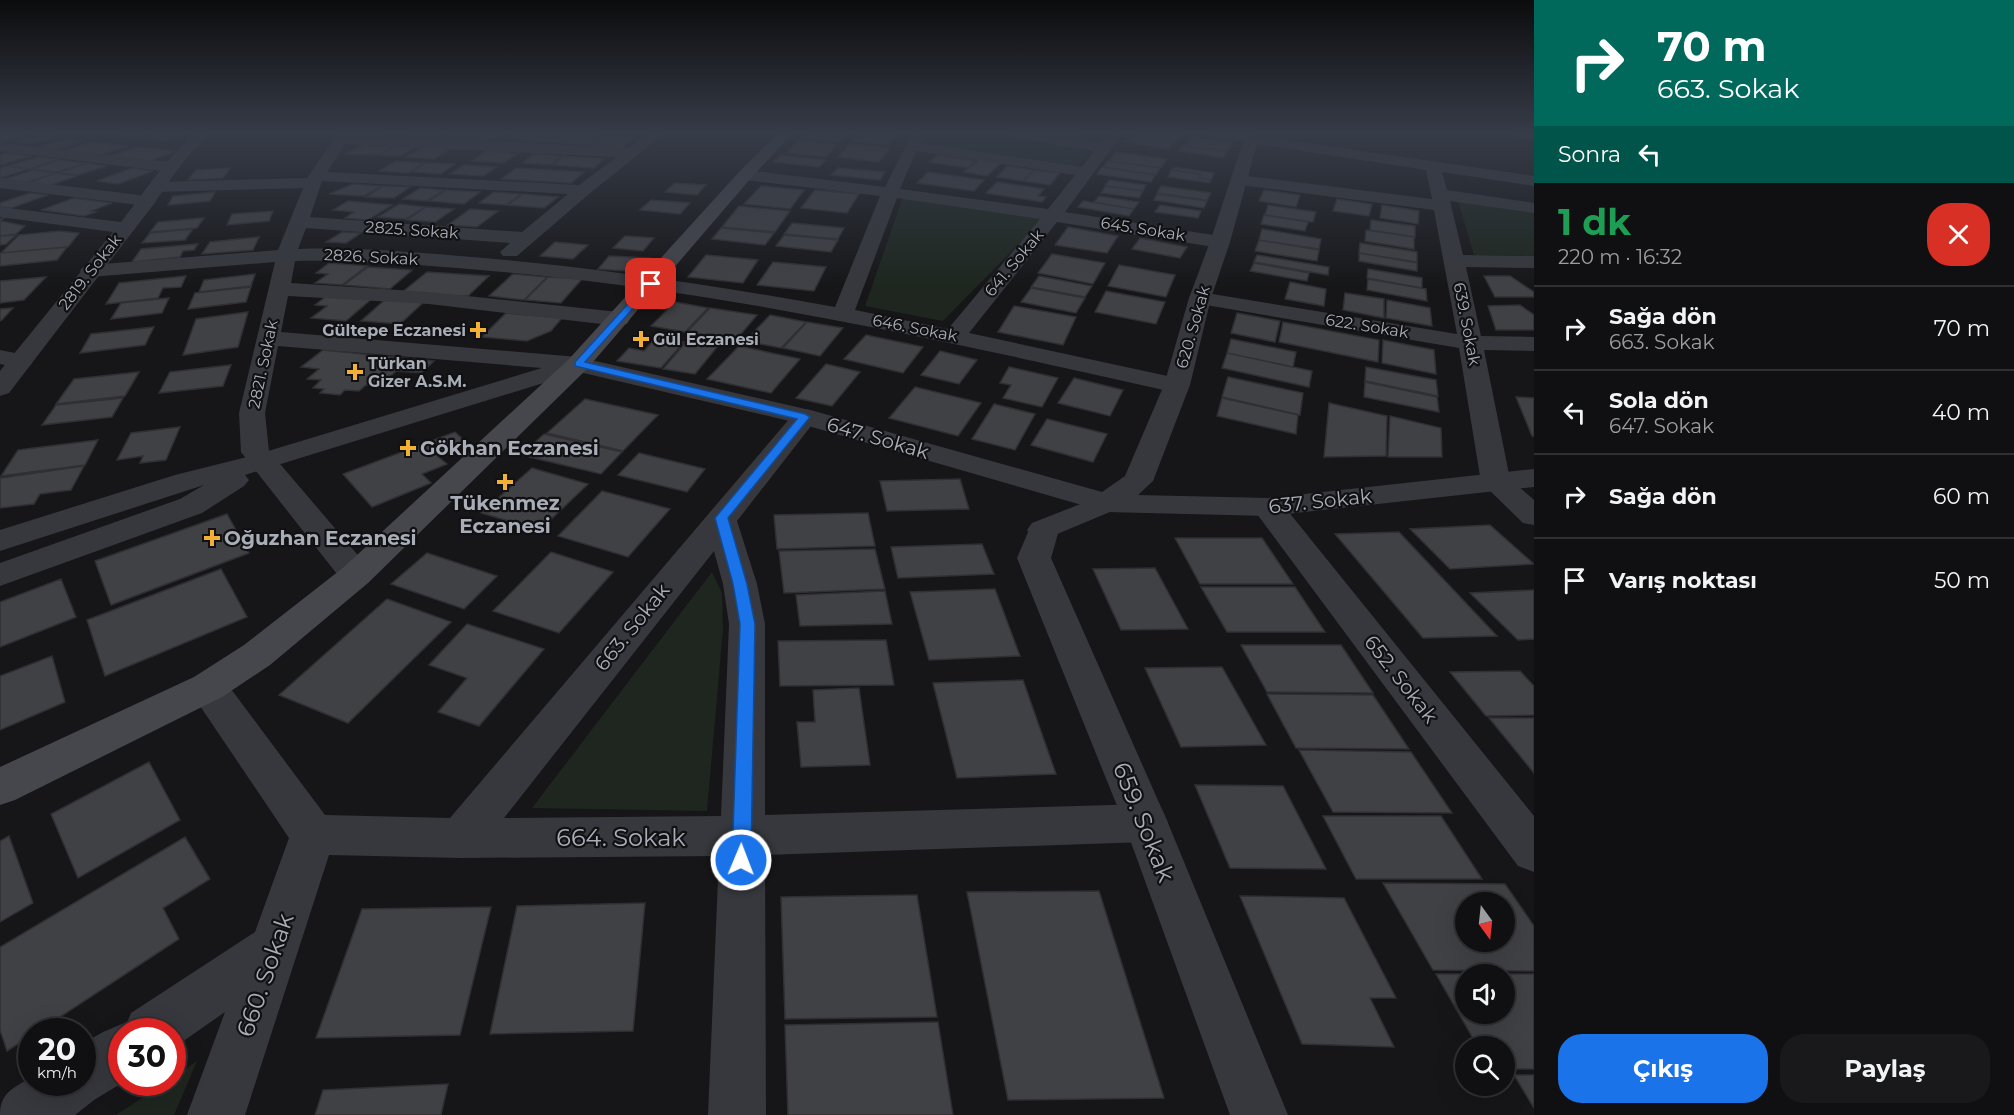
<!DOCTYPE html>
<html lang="tr">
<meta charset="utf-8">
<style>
:root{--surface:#101012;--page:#19191b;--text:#f1f3f6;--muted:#9c9d9f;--line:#303032;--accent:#1a73e8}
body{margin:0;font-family:Montserrat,sans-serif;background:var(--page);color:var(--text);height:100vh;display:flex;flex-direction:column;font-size:22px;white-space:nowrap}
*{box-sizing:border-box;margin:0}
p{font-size:20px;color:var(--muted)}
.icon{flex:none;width:33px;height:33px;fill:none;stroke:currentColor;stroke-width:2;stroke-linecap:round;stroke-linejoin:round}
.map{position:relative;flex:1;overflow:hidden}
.side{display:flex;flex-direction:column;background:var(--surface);width:480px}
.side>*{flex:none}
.guide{background:#00695c;color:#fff;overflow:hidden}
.needle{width:39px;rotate:165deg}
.controls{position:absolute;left:1455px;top:892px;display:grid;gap:12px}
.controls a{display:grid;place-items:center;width:60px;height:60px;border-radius:50%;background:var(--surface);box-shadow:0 6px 24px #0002,0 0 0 2px var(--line);font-size:30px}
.speed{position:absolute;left:18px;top:1018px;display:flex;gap:12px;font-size:30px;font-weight:700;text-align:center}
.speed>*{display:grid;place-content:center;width:78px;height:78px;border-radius:50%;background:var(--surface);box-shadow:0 6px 24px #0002,0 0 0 2px var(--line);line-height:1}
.speed small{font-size:15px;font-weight:400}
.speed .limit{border:9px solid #d22;background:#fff;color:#111}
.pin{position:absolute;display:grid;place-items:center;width:51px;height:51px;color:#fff;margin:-26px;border-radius:12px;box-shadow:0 3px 9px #0006}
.me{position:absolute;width:66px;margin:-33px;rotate:1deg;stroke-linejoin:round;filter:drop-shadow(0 0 4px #0008)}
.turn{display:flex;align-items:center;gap:21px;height:126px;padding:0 24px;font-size:27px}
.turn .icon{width:78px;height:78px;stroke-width:2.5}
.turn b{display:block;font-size:42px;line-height:51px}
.then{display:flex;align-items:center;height:57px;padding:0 24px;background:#0003;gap:12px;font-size:22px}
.round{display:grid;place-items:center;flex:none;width:63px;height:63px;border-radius:24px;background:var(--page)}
.headline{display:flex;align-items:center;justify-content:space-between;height:102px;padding:0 24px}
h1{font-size:36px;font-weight:700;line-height:45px;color:#1e9e55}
.primary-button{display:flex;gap:12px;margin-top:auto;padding:12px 24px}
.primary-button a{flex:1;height:69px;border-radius:24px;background:var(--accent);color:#fff;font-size:24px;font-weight:700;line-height:69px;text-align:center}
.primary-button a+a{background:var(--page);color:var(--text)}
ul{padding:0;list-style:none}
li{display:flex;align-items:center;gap:18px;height:84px;padding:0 24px;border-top:2px solid var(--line)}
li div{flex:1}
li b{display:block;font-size:22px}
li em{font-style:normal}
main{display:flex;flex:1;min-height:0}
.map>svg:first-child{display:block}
.green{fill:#1e261f}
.building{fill:#404145;stroke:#303034;stroke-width:1.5;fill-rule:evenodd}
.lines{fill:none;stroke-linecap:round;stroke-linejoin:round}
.minor{fill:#37383d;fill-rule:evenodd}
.tertiary{fill:#37383d;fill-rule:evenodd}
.secondary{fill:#45474d;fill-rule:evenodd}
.route{fill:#1a73e8;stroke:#114b97;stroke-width:1.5}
.poi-dot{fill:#f2b134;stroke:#111113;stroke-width:2}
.labels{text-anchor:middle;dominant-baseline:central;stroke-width:4.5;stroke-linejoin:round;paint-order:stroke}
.far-street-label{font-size:16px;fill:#a8adb8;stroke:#111113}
.far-poi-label{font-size:16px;font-weight:bold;fill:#a8adb8;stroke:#111113;text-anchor:start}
.street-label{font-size:20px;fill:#a8adb8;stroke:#111113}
.poi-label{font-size:20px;font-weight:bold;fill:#a8adb8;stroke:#111113;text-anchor:start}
.near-street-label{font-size:24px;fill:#a8adb8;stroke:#111113}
</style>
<main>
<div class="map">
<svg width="1534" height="1115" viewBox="0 0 1534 1115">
<rect width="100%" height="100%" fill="#161618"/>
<path class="green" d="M930,133H992L1091,149L1077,168L921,145Z
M903,197L1045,217L943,321L865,306Z
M1458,201L1534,212V256L1474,255Z
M712,572L722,593L723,629L707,811L532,808Z
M197,1061L174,1115H116L165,1083H172L173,1078Z"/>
<path class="building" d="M0,133H34L1,142Z
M121,133H151L137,137L116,134Z
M171,133H189L165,141L144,138Z
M416,133H442L432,138L409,136Z
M456,133H503L494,140L445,139Z
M516,133H543L530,141L506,139Z
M544,133H547L573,135L560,143L531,141Z
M807,133H849L839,143L800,139Z
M861,133H869L897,135L888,145L852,142Z
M1038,133H1085L1075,139Z
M1135,133H1171L1183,134L1168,149L1124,142Z
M40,134L61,136L33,144L12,142Z
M574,135L602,136L590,145L562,143Z
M603,136L633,138L623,148L592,146Z
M1192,136L1234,142L1227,152L1184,146Z
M64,139L84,141L58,149L38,147Z
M799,140L837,144L826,157L786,153Z
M92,142L128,146L100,155L63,151Z
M365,144L395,146L378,155L345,154Z
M850,144L890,148L879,162L838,157Z
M396,146L416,147L400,156L379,155Z
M1183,146L1227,152L1223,158L1179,151Z
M139,147L176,151L149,161L111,156Z
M423,147L450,149L434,159L406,157Z
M486,151L517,154L503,163L472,161Z
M1116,152L1167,159L1161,168L1109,161Z
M8,153L32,156L0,165V155Z
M534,154L562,156L551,165L522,163Z
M781,155L826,160L819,167L773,162Z
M938,155L976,161L968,168L929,162Z
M564,156L604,159L594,168L553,165Z
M38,157L59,159L30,169L8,166Z
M981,158L1003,161L987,176L964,172Z
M59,160L85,163L57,172L31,169Z
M396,161L424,163L408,173L379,171Z
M1108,161L1160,168L1156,175L1103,167Z
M87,163L107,166L78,175L58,173Z
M426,163L455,164L441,174L411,172Z
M464,165L497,167L483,176L450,174Z
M6,166L28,169L0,178V168Z
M1007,166L1033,170L1023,181L997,177Z
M1102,167L1155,175L1151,182L1097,174Z
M1174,167L1214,173L1211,180L1199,178L1201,174L1172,170Z
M132,168L153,171L118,184L97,181Z
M230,168L223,178L188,180L196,170Z
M516,168L584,172L571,183L501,179Z
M838,168L885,172L880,180L831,175Z
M33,170L55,173L25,183L2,180Z
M1034,170L1060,173L1050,185L1024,181Z
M1171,170L1200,174L1199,178L1211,180L1210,183L1168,177Z
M928,172L984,180L974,191L917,183Z
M56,173L77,176L48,186L27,183Z
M1109,180L1146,185L1143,191L1105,186Z
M997,182L1044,189L1038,196L1046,197L1042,202L986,193Z
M675,183L706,185L697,195L665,192Z
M353,184L381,186L364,196L329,194Z
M383,186L410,187L394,198L366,197Z
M761,186L804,190L790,209L744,204Z
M1106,186L1143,191L1139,198L1101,193Z
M1161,186L1211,193L1207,200L1157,193Z
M420,188L444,190L427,201L403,199Z
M446,190L480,192L464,204L429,201Z
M815,190L859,194L847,213L801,208Z
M1264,190L1300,195L1296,207L1259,201Z
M215,192L210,201L168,205L173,196Z
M494,192L521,194L506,205L479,203Z
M30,193L48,195L11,208L0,207V203Z
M523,194L558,197L544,208L508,205Z
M1157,194L1207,201L1204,208L1154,200Z
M1099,196L1139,202L1134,209L1094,202Z
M74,198L112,203L91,211L96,212L84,216L41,210Z
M1337,199L1372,204L1369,216L1333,211Z
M651,200L690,203L680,214L640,210Z
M348,201L392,205L368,220L345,218L354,212L333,210Z
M1083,201L1134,209L1129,216L1078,207Z
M399,204L425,207L406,219L378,217Z
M1160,205L1201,211L1198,218L1155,212Z
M1268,205L1316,212L1313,222L1265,215Z
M1382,205L1419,211L1418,224L1380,218Z
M739,206L790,211L775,232L722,227Z
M426,207L454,209L435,222L407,220Z
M470,209L498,211L477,227L448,225Z
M273,211L269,221L227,225L232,214Z
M1264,215L1308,222L1305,231L1261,224Z
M4,218L1,221L25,226L16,234L0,236V219Z
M204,218L197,228L150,232L158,222Z
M1371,220L1415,226V237L1370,230Z
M792,223L844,228L838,239L784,234Z
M1068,227L1118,236L1107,253L1055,245Z
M721,228L774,233L765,245L712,239Z
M193,229L185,240L142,243L150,233Z
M1262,229L1321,239L1319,249L1259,240Z
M1366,230L1414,237V249L1365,241Z
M59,231L79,233L68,247L1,253L19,235Z
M342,232L361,233L346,243L326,242Z
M16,235L6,244L0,245V236Z
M784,235L838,240L831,252L776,246Z
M625,236L654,238L643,251L613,248Z
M259,237L253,250L202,254L210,242Z
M1140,238L1187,247L1180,258L1132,249Z
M1259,240L1319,250L1317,261L1255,251Z
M555,242L588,245L573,259L540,256Z
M1360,243L1417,252V262L1359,253Z
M198,244L194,250L183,251L180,257L132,262L141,249Z
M67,247L57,260L0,266V253Z
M1359,253L1417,263V271L1359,261Z
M1052,254L1105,263L1093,284L1038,273Z
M706,255L758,260L743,283L688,277Z
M1257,255L1329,267L1328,275L1254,262Z
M609,256L650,258L641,272L598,269Z
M773,262L826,267L814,291L757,285Z
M329,263L367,266L342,285L315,283L328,274L316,273Z
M1254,263L1309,273L1307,281L1250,271Z
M1119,265L1175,275L1166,297L1108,286Z
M368,267L412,270L390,289L344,285Z
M1368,269L1422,278V288L1367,278Z
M427,272L489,276L468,296L400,294Z
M255,274L251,286L199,292L204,280Z
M513,274L547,277L524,300L489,296Z
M186,276L181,287L163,288L158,298L106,304L119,283Z
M1039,276L1092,286L1085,297L1031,287Z
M1484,276H1510L1534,292V297H1495Z
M46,277L24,300L0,303V281Z
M548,277L582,279L561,303L525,300Z
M1368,279L1426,289L1427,301L1367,290Z
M1290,282L1326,289L1324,306L1285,299Z
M251,287L246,302L188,309L195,293Z
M1031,288L1085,298L1076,313L1021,302Z
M1106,291L1165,302L1156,324L1095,312Z
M1345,293L1384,299V318L1343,310Z
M329,294L374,297L346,321L311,318L327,306L315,305Z
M388,297L426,300L400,324L361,321Z
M169,298L162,313L111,319L121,303Z
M1387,300L1430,308L1432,326L1386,318Z
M675,302L708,308L685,332L651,326Z
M1520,305L1534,315V330H1496L1488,306Z
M1014,306L1076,317L1063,345L998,332Z
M13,308L2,320L0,321V309Z
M710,308L757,315L736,340L687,332Z
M248,312L238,347L183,355L196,319Z
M506,313L562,318L551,331L527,341L482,337Z
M1237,313L1280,321L1275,342L1231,333Z
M770,315L806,322L781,348L745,341Z
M807,322L843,328L820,356L783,348Z
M1283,322L1379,340L1378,362L1279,342Z
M154,327L145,345L80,353L91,334Z
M866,335L923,347L903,373L844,359Z
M656,337L684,342L661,368L617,361L629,348L644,351Z
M1231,339L1296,352L1293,367L1227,353Z
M1383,340L1434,350L1436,374L1382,363Z
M686,342L717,347L695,374L663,369Z
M739,346L800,359L771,393L707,379Z
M323,350L434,361L421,373L396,371L379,387L366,385L359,391L345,390L340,395L320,393L324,389L313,388L321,380L307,379L319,369L301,367Z
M940,351L977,360L959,384L921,375Z
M1227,353L1312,371L1309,387L1222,368Z
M826,364L860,372L832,406L796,398Z
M231,365L223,386L159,393L170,372Z
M1009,367L1058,378L1042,407L1003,398L1011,385L1000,383Z
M1366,367L1436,380L1438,396L1365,381Z
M139,372L125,396L56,404L74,379Z
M1228,377L1303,393L1300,415L1222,397Z
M1074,378L1123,390L1110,416L1058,403Z
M1365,382L1437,397L1439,412L1364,397Z
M915,387L981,403L958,436L889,418Z
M1516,397L1534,398V436H1532Z
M123,398L112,417L42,425L56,405Z
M1222,398L1298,415L1296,434L1217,416Z
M585,399L658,415L623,451L547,433Z
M1329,403L1387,416L1386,456L1324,457Z
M994,404L1035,414L1015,450L972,439Z
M1390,416L1441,428L1442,457H1388Z
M1047,419L1107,434L1093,462L1031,445Z
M180,427L166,460L140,463L143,456L117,460L131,433Z
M455,432L466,442L436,455L447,464L422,474L431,483L372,507L343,474Z
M544,434L622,452L601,474L521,455Z
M98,440L85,465L1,476L18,450Z
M639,453L705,469L687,492L618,475Z
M84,466L71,490L40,494L34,504L0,508V478Z
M532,468L588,484L540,530L481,513Z
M960,479L969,509L887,511L880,481Z
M602,491L670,509L628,557L558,536Z
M868,513L875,546L777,549L774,515Z
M227,514L249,553L111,605L95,561Z
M1490,525L1534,564L1450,569L1410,529Z
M1399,532L1497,636L1423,638L1335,534Z
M1175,538H1262L1293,584H1200Z
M982,544L994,574L898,578L891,547Z
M875,549L885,589L784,593L779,551Z
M551,552L613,572L559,633L493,611Z
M427,553L497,576L464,609L391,584Z
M1155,568L1188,629L1121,630L1093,569Z
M221,569L247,617L105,676L87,620Z
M61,579L76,617L0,647V602Z
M1201,587H1295L1325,632H1227Z
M995,589L1020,656L929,660L910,592Z
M1534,590V639L1518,640L1470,593Z
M885,591L892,624L800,626L796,595Z
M387,599L451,622L348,723L279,695Z
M467,624L544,649L479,726L438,712L467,678L429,665Z
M886,640L894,685L780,686L778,641Z
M1241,645H1341L1373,693L1267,692Z
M52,656L65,702L0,730V676Z
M1222,667L1266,745L1181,747L1145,668Z
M1520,671L1534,686V715L1486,716L1450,672Z
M1023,680L1056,774L957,778L933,683Z
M859,688L870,765L801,767L797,722H815L813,690Z
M1267,694L1373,695L1409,749L1296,748Z
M1489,718H1534V773Z
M1299,750L1411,752L1452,813L1333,812Z
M149,762L180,820L78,878L51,814Z
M1195,785L1283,786L1326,869L1230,868Z
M1323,816H1441L1482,879H1356Z
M9,836L33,903L0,922V841Z
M185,837L210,879L163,908L179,939L37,1032H32V1035L7,1051L0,1030V947Z
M1383,883L1505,884L1534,926V971L1433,970ZM1466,903H1504V942H1466Z
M1099,891L1164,1098L1008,1100L967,892Z
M917,895L937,1017L785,1019L781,897Z
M1240,896L1344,898L1396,998H1370L1394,1047L1302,1044Z
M645,903L633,1031L490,1034L517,906Z
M491,907L460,1035L316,1038L362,909Z
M1436,974H1534V1069H1504V1047H1478ZM1466,975H1504V1014H1466Z
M938,1022L953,1115H788L785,1025Z
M1514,1075H1534V1108Z
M448,1084L441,1115H315L323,1090Z"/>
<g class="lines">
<path class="minor" d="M338,133L628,148L649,133H665L589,194L517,256H503L500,252L510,243L306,228L298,249C360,247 423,253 484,258C602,268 718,286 835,307L880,196L745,180L737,175L745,170L885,187L912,133H926L920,143L1082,167L1094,151L1009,137L1002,133H1034L1101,143L1109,133H1123L1065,212L1220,236L1227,238L1230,242L1227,246L1220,248L1057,222L969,333L1186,380L1190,385L1186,390L1177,393C954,343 731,292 503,272C434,266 364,259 295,261L291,283L429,292L619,312L627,314L630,319L627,324L619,326L429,304L288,296L281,332L578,357L587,359L590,364L587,369L578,371L278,346L265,413L269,451L368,567L373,575L368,583L356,586L344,583L241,452L239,413L275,262L90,277L83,275L80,271L83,267L90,265L278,250L303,188L157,192L149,187L157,182L307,178ZM345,144L617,157L579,185L327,172ZM916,151L1075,175L1048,209L900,189ZM322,181L568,194L522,232L310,217ZM897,198L1040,219L948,329L855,310Z
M1204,133H1238L1534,176V186L1442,172L1447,190L1534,203V213L1450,201L1463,255L1534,256V268L1466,267L1481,336L1534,337V351L1484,350L1510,479L1534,500V525L1523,523L1481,482L1459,348L1200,304L1192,303L1189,298L1192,293L1200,292L1457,334L1434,210L1240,185L1232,180L1240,175L1432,199L1426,170L1211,137Z
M0,143L171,162L179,167L171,172L0,151Z
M0,178L147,196L153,197L156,201L153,205L147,206L0,188Z
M0,350L30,356L33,361L30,366L21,368L0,364Z
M805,409L814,411L818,417L737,521L757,584L765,624V815L1146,804L1162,809L1168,823L1162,837L1146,842L765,855L766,1115H708L719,856L461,858L329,855L245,1115H187L225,1012L172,1049V1032H122V1083L94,1100L75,1115H0C0,1092 14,1088 32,1077V1083H82V1044L103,1032L122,1024L126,1025L131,1013L255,932L289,838L194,697L189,687L194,677L208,672L222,677L325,815L450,818L796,411ZM714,551L723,584L729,624L721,816L504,818Z
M1106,494L1117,497L1121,503L1117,509L1043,540L1032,537L1027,530L1032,523Z
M1268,498L1279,500L1534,816V872L1518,866L1257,514L1253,507L1257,500Z"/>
<path class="tertiary" d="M197,133H213L193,150L177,170L153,205L9,393L0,396V371L113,232L0,217V207L121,222C145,192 166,157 197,133Z
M1246,133H1260L1230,242L1211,298L1190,385L1153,481L1138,495L1268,498L1534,469V487L1268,516L1106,512L798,423L579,372L245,475L249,480L244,486L202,513L0,586V563L180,499L204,485L0,551V530L175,475L255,455L578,357L814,411L1102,492L1125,476L1164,385L1189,298L1210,242Z
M1043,520L1054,523L1059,530L1051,558L1168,823L1288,1115H1230L1124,823L1017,558L1032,523Z"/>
<path class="secondary" d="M778,133H793L751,178L587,369L368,583L270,665L222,697L15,800L0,805V767L194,677L244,645L344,567L569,359L739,172Z
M1511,133H1534V139L1513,136Z"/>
</g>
<linearGradient id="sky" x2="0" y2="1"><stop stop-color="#0c0c0d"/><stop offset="0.46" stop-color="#363c48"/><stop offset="1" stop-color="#363c48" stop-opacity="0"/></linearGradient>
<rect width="1534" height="289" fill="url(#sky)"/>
<path class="route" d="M648,282L655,284L585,362L805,414L810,417L728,518L747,584L755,624L751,860L748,866L741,868L735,866L732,860L740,624L733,584L715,518L797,419L575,366V362Z"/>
<g class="poi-dot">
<path d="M475 321h6v6h6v6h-6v6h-6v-6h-6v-6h6z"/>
<path d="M638 330h6v6h6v6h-6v6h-6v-6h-6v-6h6z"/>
<path d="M352 363h6v6h6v6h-6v6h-6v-6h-6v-6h6z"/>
<path d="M405 439h6v6h6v6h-6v6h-6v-6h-6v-6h6z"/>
<path d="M502 473h6v6h6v6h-6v6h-6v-6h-6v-6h6z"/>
<path d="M209 529h6v6h6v6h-6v6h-6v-6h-6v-6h6z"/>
</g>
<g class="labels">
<g class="far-street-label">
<text transform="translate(1143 229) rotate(9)">645. Sokak</text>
<text transform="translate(412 230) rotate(4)">2825. Sokak</text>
<text transform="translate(371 257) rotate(3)">2826. Sokak</text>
<text transform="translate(1014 263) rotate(-50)">641. Sokak</text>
<text transform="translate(90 272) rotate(-52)">2819. Sokak</text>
<text transform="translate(1467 324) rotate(79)">639. Sokak</text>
<text transform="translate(1367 326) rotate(9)">622. Sokak</text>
<text transform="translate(1193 327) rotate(-74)">620. Sokak</text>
<text transform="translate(915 328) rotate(11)">646. Sokak</text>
<text transform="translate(263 364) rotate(-78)">2821. Sokak</text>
</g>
<g class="far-poi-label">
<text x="466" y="330" text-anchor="end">Gültepe Eczanesi</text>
<text x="653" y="339">Gül Eczanesi</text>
<text x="368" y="363">Türkan<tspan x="368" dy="18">Gizer A.S.M.</tspan></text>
</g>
<g class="street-label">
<text transform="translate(878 438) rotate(16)">647. Sokak</text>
<text transform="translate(1320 501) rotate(-6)">637. Sokak</text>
<text transform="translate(632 627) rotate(-51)">663. Sokak</text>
<text transform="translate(1401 679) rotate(52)">652. Sokak</text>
</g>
<g class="poi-label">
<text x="420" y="448">Gökhan Eczanesi</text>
<text x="505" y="503" text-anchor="middle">Tükenmez<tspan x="505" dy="23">Eczanesi</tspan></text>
<text x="224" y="538">Oğuzhan Eczanesi</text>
</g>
<g class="near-street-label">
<text transform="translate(1144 822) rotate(68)">659. Sokak</text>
<text x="621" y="837">664. Sokak</text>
<text transform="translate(265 975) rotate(-71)">660. Sokak</text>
</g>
</g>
</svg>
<div class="controls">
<a><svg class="needle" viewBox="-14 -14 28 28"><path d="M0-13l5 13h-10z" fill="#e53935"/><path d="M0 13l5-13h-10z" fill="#9c9d9f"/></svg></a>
<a><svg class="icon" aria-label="sound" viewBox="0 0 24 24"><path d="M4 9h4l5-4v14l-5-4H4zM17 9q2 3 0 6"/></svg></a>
<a><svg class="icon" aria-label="search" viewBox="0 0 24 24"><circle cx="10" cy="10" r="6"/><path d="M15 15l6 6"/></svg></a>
</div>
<div class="speed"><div>20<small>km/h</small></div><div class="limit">30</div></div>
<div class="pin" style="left:651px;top:284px;background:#d93025"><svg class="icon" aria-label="arrive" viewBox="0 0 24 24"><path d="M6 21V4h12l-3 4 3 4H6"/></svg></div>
<svg class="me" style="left:741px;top:860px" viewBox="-20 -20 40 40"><circle r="17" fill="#1a73e8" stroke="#fff" stroke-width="3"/><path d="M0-11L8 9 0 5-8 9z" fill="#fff"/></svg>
</div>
<section class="side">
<div class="guide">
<div class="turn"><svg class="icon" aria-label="right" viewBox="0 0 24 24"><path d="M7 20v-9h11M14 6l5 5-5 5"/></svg><div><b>70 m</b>663. Sokak</div></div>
<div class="then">Sonra<svg class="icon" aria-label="left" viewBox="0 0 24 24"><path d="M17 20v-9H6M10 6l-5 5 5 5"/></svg></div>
</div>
<div class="headline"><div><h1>1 dk</h1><p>220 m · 16:32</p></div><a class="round" style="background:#d93025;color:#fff"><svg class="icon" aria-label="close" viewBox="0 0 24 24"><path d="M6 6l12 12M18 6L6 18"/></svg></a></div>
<ul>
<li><svg class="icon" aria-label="right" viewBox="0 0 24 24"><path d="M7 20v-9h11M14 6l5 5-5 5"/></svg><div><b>Sağa dön</b><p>663. Sokak</p></div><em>70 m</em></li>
<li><svg class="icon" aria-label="left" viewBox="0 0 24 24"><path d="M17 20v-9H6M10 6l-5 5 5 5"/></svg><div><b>Sola dön</b><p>647. Sokak</p></div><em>40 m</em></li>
<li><svg class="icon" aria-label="right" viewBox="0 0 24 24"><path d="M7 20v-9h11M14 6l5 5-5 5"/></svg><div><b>Sağa dön</b></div><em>60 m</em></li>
<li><svg class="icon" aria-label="arrive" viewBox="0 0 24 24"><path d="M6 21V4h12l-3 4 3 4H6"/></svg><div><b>Varış noktası</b></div><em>50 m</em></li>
</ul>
<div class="primary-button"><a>Çıkış</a><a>Paylaş</a></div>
</section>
</main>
